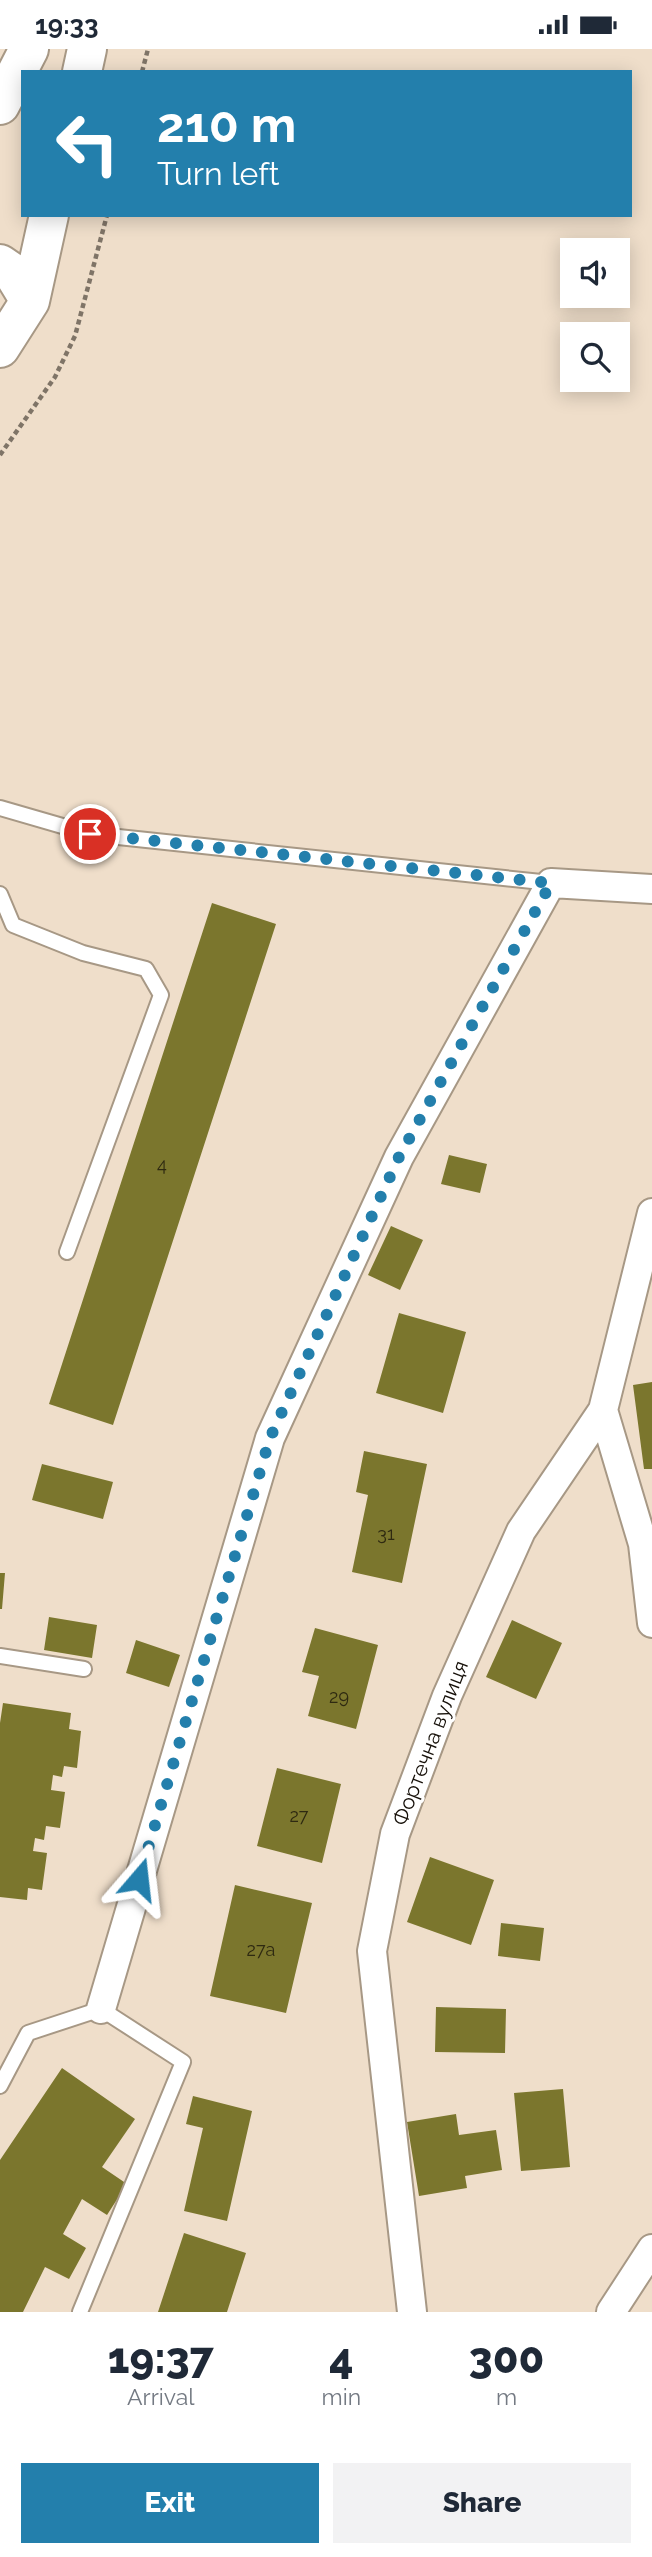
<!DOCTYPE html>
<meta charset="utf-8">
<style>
:root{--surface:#fff;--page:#f2f2f3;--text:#1f2937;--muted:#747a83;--accent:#237fac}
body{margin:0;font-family:Raleway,sans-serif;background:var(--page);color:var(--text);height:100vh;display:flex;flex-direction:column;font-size:26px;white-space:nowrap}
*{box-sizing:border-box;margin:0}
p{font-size:23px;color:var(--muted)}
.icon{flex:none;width:38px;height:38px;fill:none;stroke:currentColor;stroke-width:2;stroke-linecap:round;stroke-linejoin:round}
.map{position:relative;height:2263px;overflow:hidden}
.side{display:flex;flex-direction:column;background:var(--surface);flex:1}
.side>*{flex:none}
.guide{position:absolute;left:21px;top:21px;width:611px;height:147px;border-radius:0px;box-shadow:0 4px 18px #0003;background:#237fac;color:#fff;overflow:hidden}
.buttons{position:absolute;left:560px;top:189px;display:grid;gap:14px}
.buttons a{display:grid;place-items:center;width:70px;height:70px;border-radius:0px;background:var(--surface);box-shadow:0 4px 18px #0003;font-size:35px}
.pin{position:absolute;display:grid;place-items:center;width:60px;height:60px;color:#fff;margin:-30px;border:4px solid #fff;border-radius:50%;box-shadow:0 2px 7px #0007}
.me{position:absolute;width:77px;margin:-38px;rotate:17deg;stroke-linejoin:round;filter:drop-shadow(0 0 5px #0008)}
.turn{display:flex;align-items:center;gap:24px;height:147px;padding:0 21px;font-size:32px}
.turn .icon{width:91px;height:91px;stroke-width:2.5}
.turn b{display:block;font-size:49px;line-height:60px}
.eta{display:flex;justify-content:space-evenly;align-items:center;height:119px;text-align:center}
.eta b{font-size:42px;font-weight:800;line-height:49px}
.cta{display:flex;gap:14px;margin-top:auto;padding:14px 21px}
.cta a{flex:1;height:80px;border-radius:0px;background:var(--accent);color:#fff;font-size:28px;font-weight:800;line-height:80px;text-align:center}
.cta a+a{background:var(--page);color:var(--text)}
.status{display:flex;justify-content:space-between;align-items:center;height:49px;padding:0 35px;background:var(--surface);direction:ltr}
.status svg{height:19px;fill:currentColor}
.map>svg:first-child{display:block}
.building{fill:#7b762d}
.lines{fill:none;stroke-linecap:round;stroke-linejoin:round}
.lane-casing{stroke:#a79885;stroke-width:18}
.street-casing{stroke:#a79885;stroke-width:32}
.secondary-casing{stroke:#a79885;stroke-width:42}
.path{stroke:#7f7467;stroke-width:4.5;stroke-dasharray:5 3.5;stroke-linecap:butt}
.lane{stroke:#fff;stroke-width:14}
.street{stroke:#fff;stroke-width:28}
.secondary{stroke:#fff;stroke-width:38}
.route{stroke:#237fac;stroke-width:12;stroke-dasharray:0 21.6}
.labels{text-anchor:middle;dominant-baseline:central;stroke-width:6;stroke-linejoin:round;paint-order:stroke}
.number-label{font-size:18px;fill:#2e2911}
.street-label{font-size:21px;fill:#150f08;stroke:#fff}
</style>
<div class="status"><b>19:33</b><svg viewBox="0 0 49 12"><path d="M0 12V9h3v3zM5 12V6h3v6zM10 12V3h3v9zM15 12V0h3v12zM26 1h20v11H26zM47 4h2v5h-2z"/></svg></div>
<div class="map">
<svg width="652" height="2263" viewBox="0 0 652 2263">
<rect width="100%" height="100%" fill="#efdeca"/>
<path class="building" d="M212,854L276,875L113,1376L49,1355Z
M449,1106L487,1115L480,1144L441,1135Z
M391,1177L423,1191L400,1241L368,1226Z
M399,1264L466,1283L443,1364L376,1344Z
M652,1333V1420H644L633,1336Z
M364,1402L427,1415L402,1534L352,1523L368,1446L356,1443Z
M42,1415L113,1433L103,1470L32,1451Z
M0,1524H5L2,1560H0Z
M49,1568L97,1576L92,1609L44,1601Z
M512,1571L562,1594L536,1650L486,1628Z
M315,1579L378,1596L356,1680L308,1667L319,1627L302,1623Z
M136,1591L180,1606L169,1638L126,1624Z
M3,1654L71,1664L69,1680L81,1682L77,1719L64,1717L62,1728L53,1726L51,1741L65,1743L60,1779L46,1777L44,1791L35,1789L33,1802L47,1804L42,1841L28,1839L27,1851L0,1848V1674Z
M277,1719L341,1735L322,1814L257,1797Z
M430,1808L494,1831L471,1896L407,1873Z
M235,1836L312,1854L286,1964L210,1947Z
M501,1874L544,1879L540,1912L498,1907Z
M436,1958L506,1960L505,2004L435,2003Z
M62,2019L135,2070L102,2118L127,2135L107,2166L82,2150L63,2185L86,2199L69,2230L45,2218L23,2263H0V2111Z
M563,2040L570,2118L521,2122L514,2044Z
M193,2047L252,2062L227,2172L184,2162L203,2079L186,2075Z
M456,2065L459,2086L496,2081L502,2121L465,2127L467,2139L419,2147L407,2073Z
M184,2184L246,2204L227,2263H158Z"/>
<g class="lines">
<defs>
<path id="lane" d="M0,759L90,785L551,834
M0,845L13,876L83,904L146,920L161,946L67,1203
M0,1607L84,1620
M0,2037L28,1984L101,1960L183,2013L80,2263"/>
<path id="street" d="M603,1361L643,1495L652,1574
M101,1960L270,1389L399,1108L551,834L652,840
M412,2263L372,1902L395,1785L447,1647L521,1482L603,1361L652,1164
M611,2263L652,2200"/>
<path id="secondary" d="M82,23L87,0
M0,56L29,0
M0,215L13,224L30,252
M0,299L30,252L49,166"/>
</defs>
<use href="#lane" class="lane-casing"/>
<use href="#street" class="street-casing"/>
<use href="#secondary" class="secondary-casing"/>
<path class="path" d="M142,23L148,0
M0,406L55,328L75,287L107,166"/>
<use href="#lane" class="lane"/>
<use href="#street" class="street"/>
<use href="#secondary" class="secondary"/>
</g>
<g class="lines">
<path class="route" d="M90,785L551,834L399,1108L270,1389L139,1830"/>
</g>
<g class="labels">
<g class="number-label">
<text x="162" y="1115">4</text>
<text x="386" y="1484">31</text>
<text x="339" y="1647">29</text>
<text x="299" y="1766">27</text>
<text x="261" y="1900">27а</text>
</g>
<g class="street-label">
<text transform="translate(430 1694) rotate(-69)">Фортечна вулиця</text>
</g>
</g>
</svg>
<div class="buttons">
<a><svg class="icon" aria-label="sound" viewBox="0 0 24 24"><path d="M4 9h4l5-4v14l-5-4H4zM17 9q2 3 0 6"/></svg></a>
<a><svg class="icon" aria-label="search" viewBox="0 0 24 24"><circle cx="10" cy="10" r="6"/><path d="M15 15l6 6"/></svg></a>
</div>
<div class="pin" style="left:90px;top:785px;background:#d93025"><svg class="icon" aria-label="arrive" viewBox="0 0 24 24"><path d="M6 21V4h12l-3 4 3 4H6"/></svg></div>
<svg class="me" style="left:139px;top:1830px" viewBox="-20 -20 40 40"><path d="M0-17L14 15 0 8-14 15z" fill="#237fac" stroke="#fff" stroke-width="4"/></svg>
<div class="guide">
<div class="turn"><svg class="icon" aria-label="left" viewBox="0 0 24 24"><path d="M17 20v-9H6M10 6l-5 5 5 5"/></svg><div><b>210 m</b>Turn left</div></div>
</div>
</div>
<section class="side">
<div class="eta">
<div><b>19:37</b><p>Arrival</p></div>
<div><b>4</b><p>min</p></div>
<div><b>300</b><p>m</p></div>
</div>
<div class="cta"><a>Exit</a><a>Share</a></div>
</section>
